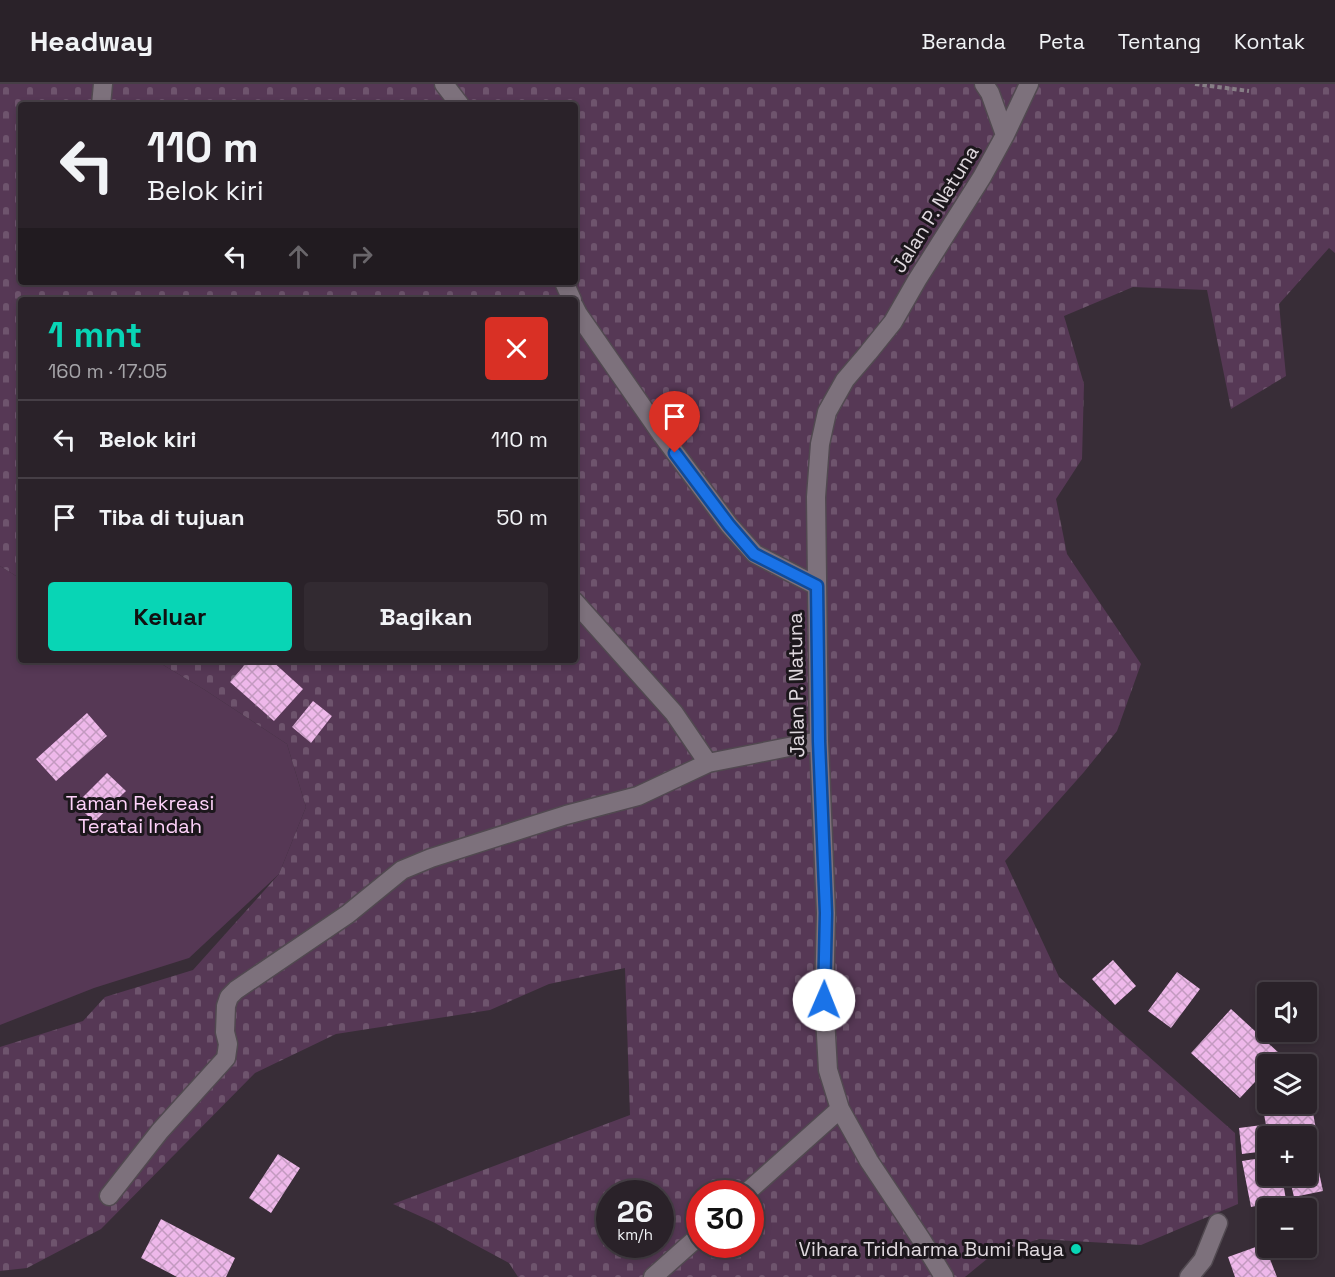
<!DOCTYPE html>
<html lang="id">
<meta charset="utf-8">
<style>
:root{--surface:#2a2229;--page:#322a31;--text:#f1f3f6;--muted:#a5a4a8;--line:#463f46;--accent:#08d5b5}
body{margin:0;font-family:"Space Grotesk",sans-serif;background:var(--page);color:var(--text);height:100vh;display:flex;flex-direction:column;font-size:22px;white-space:nowrap}
*{box-sizing:border-box;margin:0}
p{font-size:20px;color:var(--muted)}
.icon{flex:none;width:33px;height:33px;fill:none;stroke:currentColor;stroke-width:2;stroke-linecap:round;stroke-linejoin:round}
.map{position:relative;flex:1;overflow:hidden}
.panel{position:absolute;left:18px;top:213px;width:560px;height:366px;display:flex;flex-direction:column;background:var(--surface);border-radius:6px;box-shadow:0 3px 9px #0003,0 0 0 2px var(--line)}
.panel>*{flex:none}
.top-card{position:absolute;left:18px;top:18px;width:560px;height:183px;border-radius:6px;box-shadow:0 3px 9px #0003,0 0 0 2px var(--line);background:#2a2229;color:var(--text);overflow:hidden}
.buttons{position:absolute;left:1257px;top:898px;display:grid;gap:12px}
.buttons a{display:grid;place-items:center;width:60px;height:60px;border-radius:6px;background:var(--surface);box-shadow:0 3px 9px #0003,0 0 0 2px var(--line);font-size:30px}
.speed{position:absolute;left:596px;top:1096px;display:flex;gap:12px;font-size:30px;font-weight:700;text-align:center}
.speed>*{display:grid;place-content:center;width:78px;height:78px;border-radius:50%;background:var(--surface);box-shadow:0 3px 9px #0003,0 0 0 2px var(--line);line-height:1}
.speed small{font-size:15px;font-weight:400}
.speed .limit{border:9px solid #d22;background:#fff;color:#111}
.pin{position:absolute;display:grid;place-items:center;width:51px;height:51px;color:#fff;margin:-62px -26px;border-radius:50% 50% 50% 0;rotate:-45deg;box-shadow:0 0 6px #0007}
.pin .icon{rotate:45deg}
.me{position:absolute;width:66px;margin:-33px;rotate:1deg;stroke-linejoin:round;filter:drop-shadow(0 0 4px #0008)}
.turn{display:flex;align-items:center;gap:21px;height:126px;padding:0 30px;font-size:27px}
.turn .icon{width:78px;height:78px;stroke-width:2.5}
.turn b{display:block;font-size:42px;line-height:51px}
.lanes{display:flex;align-items:center;height:57px;padding:0 30px;background:#0003;justify-content:center;gap:30px;direction:ltr}
.lanes .off{opacity:.35}
.round{display:grid;place-items:center;flex:none;width:63px;height:63px;border-radius:6px;background:var(--page)}
.head{display:flex;align-items:center;justify-content:space-between;height:102px;padding:0 30px}
h1{font-size:36px;font-weight:700;line-height:45px;color:var(--accent)}
.primary-button{display:flex;gap:12px;margin-top:auto;padding:12px 30px}
.primary-button a{flex:1;height:69px;border-radius:6px;background:var(--accent);color:#111;font-size:24px;font-weight:700;line-height:69px;text-align:center}
.primary-button a+a{background:var(--page);color:var(--text)}
ul{padding:0;list-style:none}
li{display:flex;align-items:center;gap:18px;height:78px;padding:0 30px;border-top:2px solid var(--line)}
li div{flex:1}
li b{display:block;font-size:22px}
li em{font-style:normal}
header{display:flex;align-items:center;gap:36px;box-sizing:border-box;height:84px;padding:0 30px;background:var(--surface);border-bottom:2px solid var(--line)}
header strong{font-size:28px}
nav{display:flex;gap:33px;margin-inline-start:auto;font-size:21px}
.map>svg:first-child{display:block}
.green{fill:#563855}
.cemetery{fill:url(#cemetery-stones);fill-rule:evenodd}
.building{fill:url(#building-cross-hatch)}
.lines{fill:none;stroke-linecap:round;stroke-linejoin:round}
.minor-casing{stroke:#514950;stroke-width:21}
.path{stroke:#877e86;stroke-width:4;stroke-dasharray:4.5 3;stroke-linecap:butt}
.minor{stroke:#7d717c;stroke-width:18}
.route-casing{stroke:#114b97;stroke-width:15}
.route{stroke:#1a73e8;stroke-width:10}
.poi-dot{fill:#08d5b5;stroke:#1c171c;stroke-width:2}
.labels{text-anchor:middle;dominant-baseline:central;stroke-width:6;stroke-linejoin:round;paint-order:stroke}
.street-label{font-size:20px;fill:#e0d9df;stroke:#1c171c}
.park-label{font-size:20px;fill:#fed2fa;stroke:#1c171c}
.poi-label{font-size:20px;fill:#e0d9df;stroke:#1c171c;text-anchor:end}
</style>
<header>
<strong>Headway</strong>
<nav><a>Beranda</a><a>Peta</a><a>Tentang</a><a>Kontak</a></nav>
</header>
<div class="map">
<svg width="1335" height="1193" viewBox="0 0 1335 1193">
<defs>
<pattern id="cemetery-stones" width="16" height="16" patternUnits="userSpaceOnUse" patternTransform="scale(1.5)"><rect width="16" height="16" fill="#563855"/><path d="M2 7V4a2 2 0 0 1 4 0v3zM10 15v-3a2 2 0 0 1 4 0v3z" fill="#6e546d"/></pattern>
<pattern id="building-cross-hatch" width="8" height="8" patternUnits="userSpaceOnUse" patternTransform="scale(1.5)"><rect width="8" height="8" fill="#eeb8ea"/><path d="M0 0l8 8M0 8l8-8" fill="none" stroke="#c39ac0"/></pattern>
</defs>
<rect width="100%" height="100%" fill="#382d37"/>
<path class="green" d="M0,482L21,495V576H155L205,606L287,660L306,723L279,790L189,874L94,904L0,941Z"/>
<path class="cemetery" d="M0,0H1335V169L1329,164L1279,220L1286,292L1231,325L1207,206L1133,203L1064,232L1084,300L1082,375L1056,415L1067,470L1141,580L1117,647L1084,688L1005,777L1059,893L1235,1049L1238,1120L1141,1161L1039,1155L993,1170L965,1193H518L509,1179L433,1138L393,1120L630,1031L625,884L549,900L490,926L336,950L255,989L101,1145L27,1184L0,1187V963L83,937L105,913L193,886L279,790L306,723L287,660L205,606L155,576H574V216H21V495L0,482ZM21,21H574V198H21ZM609,1110H660V1161H609ZM699,1110H750V1161H699Z"/>
<path class="building" d="M249,576H271L303,605L274,637L230,598Z
M313,617L332,632L311,659L292,643Z
M87,629L107,652L56,697L36,675Z
M107,689L126,707L94,738L76,720Z
M1113,876L1136,902L1115,921L1092,895Z
M1177,888L1200,905L1171,944L1148,927Z
M1231,925L1280,970L1271,981H1268V984L1240,1014L1191,969Z
M1308,1001L1317,1051L1303,1053H1268L1260,1007L1268,1005V1020H1306V1002Z
M1262,1041L1266,1067L1242,1070L1239,1044Z
M1313,1060L1323,1107L1294,1113L1289,1092H1306V1061Z
M278,1070L300,1084L271,1129L249,1114Z
M1268,1073V1092H1282L1286,1116L1251,1123L1242,1077Z
M161,1135L235,1174L226,1193H177L141,1174Z
M1264,1160L1277,1193H1235L1228,1173Z"/>
<g class="lines">
<defs>
<path id="minor" d="M444,0L460,21
M984,0L990,9L1005,51
M101,21L103,0
M564,198L572,216
M574,222L578,230L662,351L729,441L755,470L817,502
M574,517L674,629L708,679
M745,1110L840,1025
M109,1112L160,1047L226,974L228,960L225,948L226,922L229,913L236,906L348,830L402,786L431,774L566,731L638,712L708,679L819,657
M653,1193L699,1152
M944,1193L921,1155L869,1077L840,1025L828,986L824,916L826,829L819,657L816,413L820,360L827,328L845,296L868,269L893,238L917,196L982,93L1005,51L1029,0
M1189,1193L1203,1176L1218,1139"/>
</defs>
<use href="#minor" class="minor-casing"/>
<path class="path" d="M1195,0L1249,7"/>
<use href="#minor" class="minor"/>
</g>
<g class="lines">
<defs>
<path id="route" d="M675,369L729,441L754,470L817,502L819,657L826,829L824,916"/>
</defs>
<use href="#route" class="route-casing"/>
<use href="#route" class="route"/>
</g>
<circle class="poi-dot" cx="1076" cy="1165" r="6"/>
<g class="labels">
<g class="street-label">
<text transform="translate(935 125) rotate(-58)">Jalan P. Natuna</text>
<text transform="translate(796 601) rotate(-91)">Jalan P. Natuna</text>
</g>
<g class="park-label">
<text x="140" y="719">Taman Rekreasi<tspan x="140" dy="23">Teratai Indah</tspan></text>
</g>
<g class="poi-label">
<text x="1064" y="1165">Vihara Tridharma Bumi Raya</text>
</g>
</g>
</svg>
<div class="buttons">
<a><svg class="icon" aria-label="sound" viewBox="0 0 24 24"><path d="M4 9h4l5-4v14l-5-4H4zM17 9q2 3 0 6"/></svg></a>
<a><svg class="icon" aria-label="layers" viewBox="0 0 24 24"><path d="M12 4l9 5-9 5-9-5zM3 14l9 5 9-5"/></svg></a>
<a>+</a>
<a>−</a>
</div>
<div class="speed"><div>26<small>km/h</small></div><div class="limit">30</div></div>
<div class="pin" style="left:675px;top:369px;background:#d93025"><svg class="icon" aria-label="arrive" viewBox="0 0 24 24"><path d="M6 21V4h12l-3 4 3 4H6"/></svg></div>
<svg class="me" style="left:824px;top:916px" viewBox="-20 -20 40 40"><circle r="19" fill="#fff"/><path d="M0-13L10 11 0 6-10 11z" fill="#1a73e8"/></svg>
<div class="top-card">
<div class="turn"><svg class="icon" aria-label="left" viewBox="0 0 24 24"><path d="M17 20v-9H6M10 6l-5 5 5 5"/></svg><div><b>110 m</b>Belok kiri</div></div>
<div class="lanes"><svg class="icon" aria-label="left" viewBox="0 0 24 24"><path d="M17 20v-9H6M10 6l-5 5 5 5"/></svg><svg class="icon off" aria-label="ahead" viewBox="0 0 24 24"><path d="M12 20V5M6 11l6-6 6 6"/></svg><svg class="icon off" aria-label="right" viewBox="0 0 24 24"><path d="M7 20v-9h11M14 6l5 5-5 5"/></svg></div>
</div>
<section class="panel">
<div class="head"><div><h1>1 mnt</h1><p>160 m · 17:05</p></div><a class="round" style="background:#d93025;color:#fff"><svg class="icon" aria-label="close" viewBox="0 0 24 24"><path d="M6 6l12 12M18 6L6 18"/></svg></a></div>
<ul>
<li><svg class="icon" aria-label="left" viewBox="0 0 24 24"><path d="M17 20v-9H6M10 6l-5 5 5 5"/></svg><div><b>Belok kiri</b></div><em>110 m</em></li>
<li><svg class="icon" aria-label="arrive" viewBox="0 0 24 24"><path d="M6 21V4h12l-3 4 3 4H6"/></svg><div><b>Tiba di tujuan</b></div><em>50 m</em></li>
</ul>
<div class="primary-button"><a>Keluar</a><a>Bagikan</a></div>
</section>
</div>
